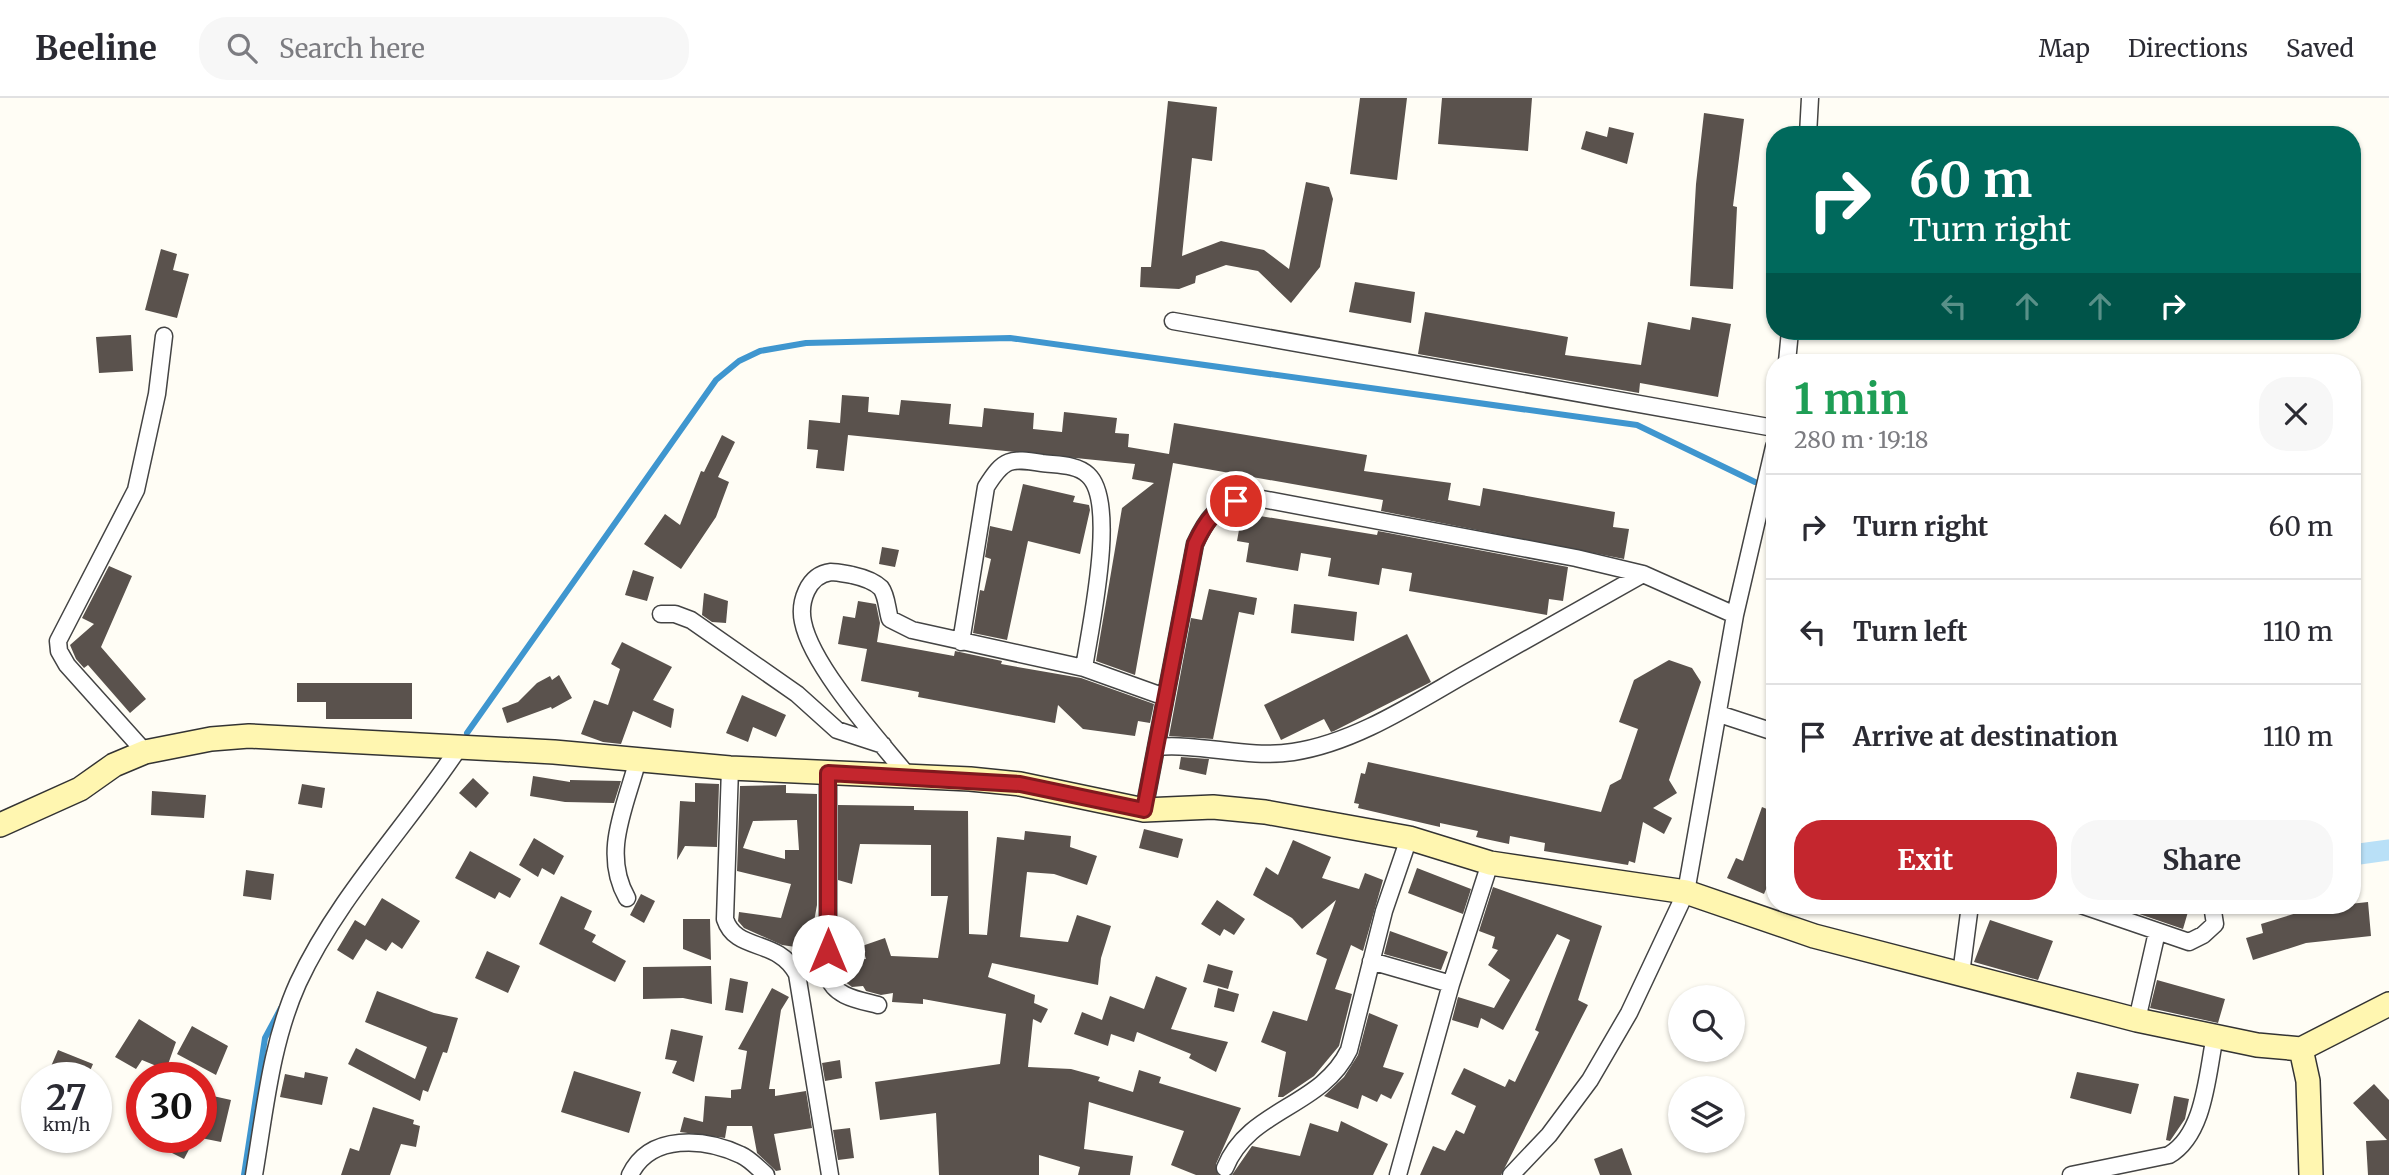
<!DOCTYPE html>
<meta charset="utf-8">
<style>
:root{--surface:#fff;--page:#f7f7f7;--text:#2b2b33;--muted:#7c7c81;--line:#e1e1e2;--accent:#c4262e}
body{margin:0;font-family:Merriweather,serif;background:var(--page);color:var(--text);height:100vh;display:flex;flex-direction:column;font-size:26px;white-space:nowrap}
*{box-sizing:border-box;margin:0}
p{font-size:23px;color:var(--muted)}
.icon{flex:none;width:38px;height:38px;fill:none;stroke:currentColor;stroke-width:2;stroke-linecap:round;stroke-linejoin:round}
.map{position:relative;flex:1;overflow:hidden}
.sheet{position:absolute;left:1766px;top:256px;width:595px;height:560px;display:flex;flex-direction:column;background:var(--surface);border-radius:28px;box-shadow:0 2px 5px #0004}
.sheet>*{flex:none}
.top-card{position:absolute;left:1766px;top:28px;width:595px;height:214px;border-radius:28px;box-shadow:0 2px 5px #0004;background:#00695c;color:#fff;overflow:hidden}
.controls{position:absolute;left:1668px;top:887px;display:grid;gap:14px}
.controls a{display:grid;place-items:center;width:77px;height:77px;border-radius:50%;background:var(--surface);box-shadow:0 2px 5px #0004;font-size:35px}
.speed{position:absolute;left:21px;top:964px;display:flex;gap:14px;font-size:35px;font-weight:700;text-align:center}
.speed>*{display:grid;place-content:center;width:91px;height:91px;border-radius:50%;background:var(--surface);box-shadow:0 2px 5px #0004;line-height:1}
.speed small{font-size:18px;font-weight:400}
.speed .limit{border:10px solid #d22;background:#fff;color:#111}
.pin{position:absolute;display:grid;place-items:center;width:60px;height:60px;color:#fff;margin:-30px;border:4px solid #fff;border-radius:50%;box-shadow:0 2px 7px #0007}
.me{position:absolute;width:77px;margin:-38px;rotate:0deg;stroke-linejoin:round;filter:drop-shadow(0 0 5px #0008)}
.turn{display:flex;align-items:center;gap:24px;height:147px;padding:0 28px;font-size:32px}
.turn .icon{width:91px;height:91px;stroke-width:2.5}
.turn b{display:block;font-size:49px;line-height:60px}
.lanes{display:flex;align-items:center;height:66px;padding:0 28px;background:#0003;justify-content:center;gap:35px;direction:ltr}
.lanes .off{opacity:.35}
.round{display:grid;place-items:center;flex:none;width:74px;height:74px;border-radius:28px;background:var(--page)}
.summary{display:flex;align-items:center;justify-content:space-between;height:119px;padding:0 28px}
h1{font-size:42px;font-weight:700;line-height:52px;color:#1e9e55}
.action{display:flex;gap:14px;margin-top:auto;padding:14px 28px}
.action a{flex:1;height:80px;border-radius:28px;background:var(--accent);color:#fff;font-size:28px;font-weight:700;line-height:80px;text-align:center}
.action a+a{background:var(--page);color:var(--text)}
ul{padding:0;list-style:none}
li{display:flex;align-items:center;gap:21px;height:105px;padding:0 28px;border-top:2px solid var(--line)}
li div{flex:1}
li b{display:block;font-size:26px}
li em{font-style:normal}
header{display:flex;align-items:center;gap:42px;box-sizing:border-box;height:98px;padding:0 35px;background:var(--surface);border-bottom:2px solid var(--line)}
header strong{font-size:33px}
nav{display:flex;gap:38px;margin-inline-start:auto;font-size:24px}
.search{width:490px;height:63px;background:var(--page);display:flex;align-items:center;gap:18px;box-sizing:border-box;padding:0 24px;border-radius:28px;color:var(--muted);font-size:26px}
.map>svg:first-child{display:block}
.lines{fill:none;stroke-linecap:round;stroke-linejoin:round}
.stream{stroke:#3f96cf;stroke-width:6}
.canal{stroke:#b9e0f7;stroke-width:21}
.building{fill:#5a524d;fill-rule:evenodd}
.minor-casing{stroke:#444;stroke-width:19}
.secondary-casing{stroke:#333;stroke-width:26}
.minor{stroke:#fff;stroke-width:16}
.secondary{stroke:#fff6b0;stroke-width:23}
.route-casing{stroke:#7f191e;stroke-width:18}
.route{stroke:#c4262e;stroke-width:12}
</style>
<header>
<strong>Beeline</strong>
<div class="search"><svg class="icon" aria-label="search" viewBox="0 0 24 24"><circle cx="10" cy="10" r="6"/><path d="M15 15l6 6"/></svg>Search here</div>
<nav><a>Map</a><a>Directions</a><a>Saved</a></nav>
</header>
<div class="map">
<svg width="2389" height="1077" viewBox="0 0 2389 1077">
<rect width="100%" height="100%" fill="#fffdf5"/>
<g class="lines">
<path class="stream" d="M467,635L716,282L739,263L760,253L806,245L1010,240L1637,327L1755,384
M244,1077L265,940L281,910"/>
<path class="canal" d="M2352,757L2389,752"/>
</g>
<path class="building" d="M1360,0H1407L1397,82L1350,76Z
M1442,0H1532L1528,53L1438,46Z
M1168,3L1217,9L1212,63L1192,60L1182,158L1221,143L1264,152L1289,171L1306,84L1329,89L1333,101L1320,169L1291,205L1258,173L1226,167L1196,178L1195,185L1179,191L1140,189L1141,169H1151Z
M1704,15L1744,21L1733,108L1737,109L1733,191L1690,188L1696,86Z
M1609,29L1634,35L1627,66L1581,51L1586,33L1607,39Z
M161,151L177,156L173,172L189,176L177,220L145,212Z
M1355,184L1415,194L1411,225L1349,214Z
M1425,214L1568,239L1565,257L1641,267L1648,224L1690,232L1692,219L1731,226L1718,299L1640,285L1639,295L1418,256Z
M131,237L133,273L99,275L96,239Z
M842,297L869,299L868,314L899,317L901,302L951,306L949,326L982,329L984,310L1034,315L1033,331L1062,334L1064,314L1117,320L1115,335L1129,336L1128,349L1169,356L1174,325L1367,357L1364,373L1451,385L1448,402L1480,408L1483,390L1615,414L1613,429L1629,431L1624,461L1381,413L1383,402L1173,365L1135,577L1096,563L1122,410L1154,385L1132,381L1135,366L848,337L844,373L816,370L818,352L807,351L809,322L840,325Z
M722,337L735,344L718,379L729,384L716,419L681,471L644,446L665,416L680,427L701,373L704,374Z
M1023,386L1075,398L1073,404L1089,407L1090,412L1080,456L1028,443L1007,542L973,535L980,492L984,493L991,461L985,459L990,428L1012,433Z
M1242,415L1377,437L1378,433L1568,469L1563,503L1549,501L1547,517L1409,493L1412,475L1382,470L1379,487L1328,478L1331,460L1301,455L1298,473L1246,464L1249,445L1237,443Z
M882,449L899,452L895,469L879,466Z
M109,468L132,478L101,549L146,601L130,615L88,567L84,570L76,561L70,547L94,526L82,520Z
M633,472L654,479L647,503L625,497Z
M1209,491L1257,500L1254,517L1239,514L1213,641L1169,638L1191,520L1202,522Z
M704,495L728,503L726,525L712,524L702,517Z
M858,503L876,506L880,525L877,544L954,558L955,553L1002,563L1001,566L1081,580L1154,606L1150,625L1138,623L1135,638L1083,631L1058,607L1055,625L918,599L919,594L861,583L867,551L838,546L843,518L855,520Z
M1294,506L1357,514L1354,543L1291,535Z
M1407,536L1431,584L1334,633L1331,634L1324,621L1281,642L1264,607Z
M622,544L672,569L653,602L674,611L671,630L633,613L621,646L603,644L581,636L594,602L608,607L620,571L611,566Z
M1669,562L1692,570L1701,584L1669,682L1677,695L1653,710L1672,720L1664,736L1643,724L1635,765L1629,763L1628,767L1544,753L1545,745L1510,738L1509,746L1476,739L1478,733L1440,725V729L1358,710L1359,706L1354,705L1361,675L1365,676L1368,664L1601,714L1610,687L1621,681L1638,631L1619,624L1634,582Z
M559,577L572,600L552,611L551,609L507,625L502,610L518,604L537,585L550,578L552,582Z
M297,585H412V621H326V604H297Z
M742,597L786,617L776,639L753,629L748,644L726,635Z
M1181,659L1209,661L1206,677L1179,671Z
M533,678L570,684V682L621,683L614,705L565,704L530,698Z
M473,680L489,695L476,710L459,695Z
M695,685L719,686L717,749L685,748L677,762L680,703L695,704Z
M302,686L325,690L322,710L298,706Z
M786,687V695L817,696V807L809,851L782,847L744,830L738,823L739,814L781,820L791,786L737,773L740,688ZM797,722L799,752H785V761L743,750L753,723Z
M152,693L206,697L204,720L151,717Z
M838,707L914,708V712L968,713L969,836L987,837L997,739L1024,742L1025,733L1071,738L1070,749L1097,758L1087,787L1054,776L1027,774L1020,839L1068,844L1077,817L1111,828L1101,860L1098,887L992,865L988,879L1035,897L1034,905L1048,911L1041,925L1033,921L1028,969L1071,971L1100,979L1098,983L1133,994L1139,972L1161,979L1159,985L1241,1010L1216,1066L1218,1077H1196L1171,1067L1184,1033L1089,1004L1084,1051L1133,1058L1130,1077H1078L1080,1069L1039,1057V1077H939L936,1015L880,1022L875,984L1000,966L1006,916L923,901V906L892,904L893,895L881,897L866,893L863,888L852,889L840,880L838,862L866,861L862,848L885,840L891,858L938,860L948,798H931V747L860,746L852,786L838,782Z
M1762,709L1774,714V772L1764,796L1727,780L1736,760L1743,763Z
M1144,731L1183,741L1178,760L1139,750Z
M534,740L564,758L554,777L542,770L538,779L519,767Z
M1293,742L1331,759L1322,780L1359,791L1365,775L1383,782L1363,853L1351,847L1335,891L1352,896L1339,948L1314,978L1283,999H1278L1286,954L1261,944L1273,913L1307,923L1327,861L1316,856L1336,802L1302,831L1292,820L1253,797L1266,769L1278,777Z
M470,753L521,781L510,800L499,794L495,801L455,780Z
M1417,770L1471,791L1463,816L1408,795Z
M246,772L274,776L271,802L243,798Z
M1493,789L1602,828L1578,902L1588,907L1501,1077H1420L1433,1048L1445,1053L1456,1032L1464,1036L1476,1008L1451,996L1464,970L1505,989L1509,981L1515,984L1539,934L1535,932L1570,842L1557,836L1503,932L1481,920L1478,930L1452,922L1458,899L1494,910L1510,882L1488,867L1498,852L1492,850L1495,839L1479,833Z
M641,796L655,803L644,825L630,817Z
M561,798L592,813L584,831L596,837L592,844L626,863L615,884L539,846Z
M382,800L420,823L402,851L392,844L386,853L366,841L353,862L337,852L355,822L365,828Z
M1217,802L1245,821L1234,837L1224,831L1220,838L1201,826Z
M2368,804L2371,838L2306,845L2253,862L2246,840L2263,835L2261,826L2313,810Z
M2113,807H2190L2183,831Z
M683,821H710L711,862L683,851Z
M1990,822L2053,843L2038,882L1974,864Z
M1390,833L1448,854L1441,872L1384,856Z
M487,853L520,868L508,895L475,880Z
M1208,866L1233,873L1228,891L1203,884Z
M711,868L712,906L683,900L643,901V869Z
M1156,878L1187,890L1171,931L1228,944L1216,974L1189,960L1191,956L1137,934L1134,944L1111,936L1108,948L1074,936L1082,914L1102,922L1110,898L1144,911Z
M730,880L748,884L743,915L725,912Z
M2157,882L2225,901L2218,925L2150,910Z
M772,890L789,899L781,912L769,991H775V998L806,993L812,1030L774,1036L781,1072L776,1073L757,1055L752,1028H727L725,1040L680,1034L684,1019L703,1024L705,998L731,1000V992L741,991L747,953L738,951Z
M1218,890L1239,896L1234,914L1214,909Z
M377,893L434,915L458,920L447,955L443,954L428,994L423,992L420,1003L348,966L356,950L415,981L427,949L365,924Z
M1369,915L1398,927L1383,969L1404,975L1391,1001L1381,996L1377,1004L1362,997L1358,1011L1324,998L1344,979L1358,957Z
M139,921L176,944L166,972L142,962L136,971L115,959Z
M192,928L228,948L216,977L177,956Z
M671,931L703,938L694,984L672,975L677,963L665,961Z
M58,952L93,966L87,980H46Z
M840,962L842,980L825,983L822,965Z
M574,973L641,994L629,1035L561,1014Z
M305,974L328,979L322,1007L280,999L285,976L304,980Z
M2077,974L2139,986L2131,1016L2070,1000Z
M2374,986L2389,1002V1077H2368L2366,1043L2387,1042L2353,1005Z
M204,996L231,1002L221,1044L201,1040Z
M2174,998L2189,1001L2185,1021L2170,1043L2166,1042Z
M373,1009L414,1022L413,1026L420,1028L416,1049L401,1046L390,1077H341L350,1050L359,1053Z
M1341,1023L1388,1046L1373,1077H1232L1252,1048L1300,1058L1310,1025L1338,1034Z
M850,1030L854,1060L838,1062L833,1032Z
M142,1040H195L184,1061Z
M1622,1050L1632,1077H1600L1594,1061Z"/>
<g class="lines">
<defs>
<path id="minor" d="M1808,37L1810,0
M1173,223L1774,330
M1787,264L1790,233
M661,516H675L691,522L797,596L837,632L883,647
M961,544L986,389C1004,360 1010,360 1042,365C1057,367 1077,366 1088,377C1118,404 1090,530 1084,570
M1719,616L1774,634
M1156,649C1202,645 1246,661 1293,654C1353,645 1410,608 1462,578C1523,544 1583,510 1643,476
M145,654L67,567L59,553L58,543L136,392L157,296L164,238
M730,670L725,821C736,855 777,839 797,876L830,1077
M828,675V878C834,899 859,902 878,907
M908,678C878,641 812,569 803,524C799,505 807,477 831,474C837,474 846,476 852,477C861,479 874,483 881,490C887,498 887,512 890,521L912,532L1084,570L1165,599
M1144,712L1195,446C1210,413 1220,405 1257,400L1576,460L1643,476L1735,517
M627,800C601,754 626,708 638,661
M2081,807L2189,844L2203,837L2215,826L2212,807
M1371,863L1451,886
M1961,876L1970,807
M2137,922L2157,834
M1225,1070C1249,1010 1321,1010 1349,952L1384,813L1409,740
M254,1077C265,1012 271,945 298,885C338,799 406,729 458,651
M630,1077C650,1035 705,1040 741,1057C750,1061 758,1070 766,1077
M1398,1077L1451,886L1490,765
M1511,1077L1549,1037L1590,982L1629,915L1686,794L1735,517L1774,349
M2071,1077L2169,1057C2205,1036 2207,976 2215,938"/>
<path id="secondary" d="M0,727L80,691L114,667L145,654L211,641L249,638L554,654L730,670L970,681L1020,686L1144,712L1213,709L1265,714L1409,740L1490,765L1686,794L1814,838L2137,922L2257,947L2301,951L2389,906
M2301,951L2308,983L2311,1077"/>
</defs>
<use href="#minor" class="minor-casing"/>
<use href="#secondary" class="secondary-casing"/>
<use href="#minor" class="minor"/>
<use href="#secondary" class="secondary"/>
</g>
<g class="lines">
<defs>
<path id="route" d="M828,853V675L1020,686L1144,712L1195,446C1206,423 1213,413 1236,403"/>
</defs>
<use href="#route" class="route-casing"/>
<use href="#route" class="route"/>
</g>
</svg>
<div class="controls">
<a><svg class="icon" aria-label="search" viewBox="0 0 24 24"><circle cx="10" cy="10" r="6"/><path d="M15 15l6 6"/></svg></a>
<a><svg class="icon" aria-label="layers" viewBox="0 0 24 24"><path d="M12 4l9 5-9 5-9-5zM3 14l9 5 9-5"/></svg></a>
</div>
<div class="speed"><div>27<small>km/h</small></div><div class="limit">30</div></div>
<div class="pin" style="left:1236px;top:403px;background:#d93025"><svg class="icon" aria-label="arrive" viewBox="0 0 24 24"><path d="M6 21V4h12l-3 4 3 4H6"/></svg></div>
<svg class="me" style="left:828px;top:853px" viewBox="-20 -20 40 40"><circle r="19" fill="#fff"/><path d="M0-13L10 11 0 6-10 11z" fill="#c4262e"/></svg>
<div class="top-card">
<div class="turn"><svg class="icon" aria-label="right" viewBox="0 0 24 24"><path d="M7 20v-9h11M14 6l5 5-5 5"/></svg><div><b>60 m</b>Turn right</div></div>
<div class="lanes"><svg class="icon off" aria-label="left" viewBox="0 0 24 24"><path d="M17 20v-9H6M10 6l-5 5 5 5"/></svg><svg class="icon off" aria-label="ahead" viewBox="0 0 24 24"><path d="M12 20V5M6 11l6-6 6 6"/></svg><svg class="icon off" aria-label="ahead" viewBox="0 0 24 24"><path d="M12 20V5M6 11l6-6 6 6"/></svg><svg class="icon" aria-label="right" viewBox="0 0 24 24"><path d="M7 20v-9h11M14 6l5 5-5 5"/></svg></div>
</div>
<section class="sheet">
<div class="summary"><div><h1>1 min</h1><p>280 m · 19:18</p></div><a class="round"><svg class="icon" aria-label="close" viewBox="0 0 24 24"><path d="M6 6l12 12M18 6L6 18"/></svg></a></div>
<ul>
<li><svg class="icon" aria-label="right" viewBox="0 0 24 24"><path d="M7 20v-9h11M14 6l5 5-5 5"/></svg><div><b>Turn right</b></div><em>60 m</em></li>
<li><svg class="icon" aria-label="left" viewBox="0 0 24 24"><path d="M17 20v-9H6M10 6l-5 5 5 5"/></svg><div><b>Turn left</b></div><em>110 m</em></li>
<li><svg class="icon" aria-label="arrive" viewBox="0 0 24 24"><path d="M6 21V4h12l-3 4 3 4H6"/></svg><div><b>Arrive at destination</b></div><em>110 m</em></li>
</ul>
<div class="action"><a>Exit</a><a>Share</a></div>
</section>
</div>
